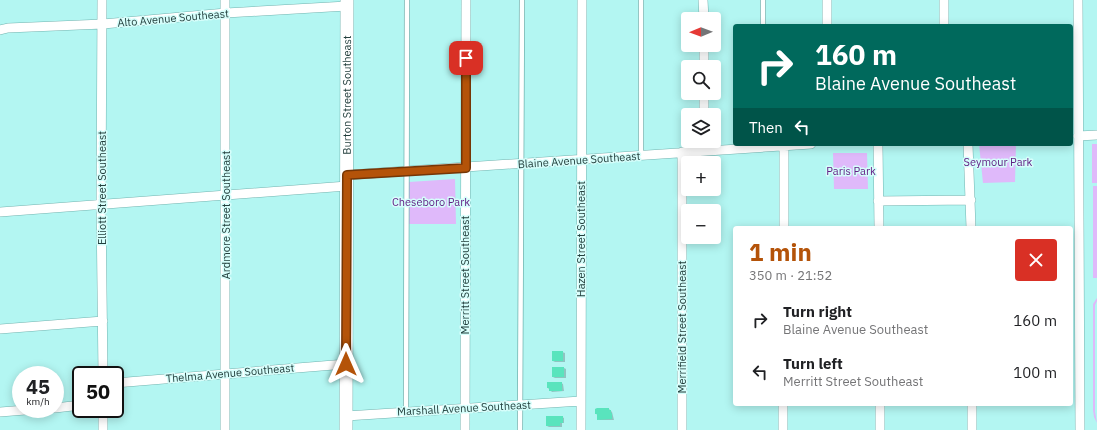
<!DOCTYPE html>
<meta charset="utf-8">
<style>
:root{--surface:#fff;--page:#f6f6f6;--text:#202124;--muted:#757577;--accent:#b45309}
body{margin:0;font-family:"IBM Plex Sans",sans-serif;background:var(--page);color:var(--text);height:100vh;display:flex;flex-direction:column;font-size:15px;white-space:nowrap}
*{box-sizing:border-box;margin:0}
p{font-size:13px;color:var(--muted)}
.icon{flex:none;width:22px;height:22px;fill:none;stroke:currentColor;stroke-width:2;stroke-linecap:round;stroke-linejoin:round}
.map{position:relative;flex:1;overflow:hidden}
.sheet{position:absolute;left:733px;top:226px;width:340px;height:180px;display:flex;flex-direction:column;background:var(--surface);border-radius:4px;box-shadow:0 2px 10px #0003}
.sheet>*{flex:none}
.hud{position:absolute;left:733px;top:24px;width:340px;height:122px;border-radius:4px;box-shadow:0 2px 10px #0003;background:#00695c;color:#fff;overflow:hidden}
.needle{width:26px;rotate:269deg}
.controls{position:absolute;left:681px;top:12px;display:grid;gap:8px}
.controls a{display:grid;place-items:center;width:40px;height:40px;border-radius:4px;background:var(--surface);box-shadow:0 2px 10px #0003;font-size:20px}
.speed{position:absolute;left:12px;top:366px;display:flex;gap:8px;font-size:20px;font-weight:700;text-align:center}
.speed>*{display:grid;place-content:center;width:52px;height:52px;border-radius:50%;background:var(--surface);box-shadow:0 2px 10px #0003;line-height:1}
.speed small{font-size:10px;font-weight:400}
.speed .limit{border:2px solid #111;border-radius:6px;background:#fff;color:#111}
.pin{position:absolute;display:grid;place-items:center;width:34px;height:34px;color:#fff;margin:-17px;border-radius:8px;box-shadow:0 2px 6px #0006}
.me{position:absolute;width:44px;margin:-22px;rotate:0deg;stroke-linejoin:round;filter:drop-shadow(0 0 3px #0008)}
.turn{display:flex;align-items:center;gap:14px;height:84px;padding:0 16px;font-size:18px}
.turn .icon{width:52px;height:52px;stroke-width:2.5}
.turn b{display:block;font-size:28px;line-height:34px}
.then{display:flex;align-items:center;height:38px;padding:0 16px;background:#0003;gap:8px;font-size:15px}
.round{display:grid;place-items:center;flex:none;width:42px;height:42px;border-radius:4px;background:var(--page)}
.overview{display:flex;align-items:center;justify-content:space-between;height:68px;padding:0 16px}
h1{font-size:24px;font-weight:800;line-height:30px;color:var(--accent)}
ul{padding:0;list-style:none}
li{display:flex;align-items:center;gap:12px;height:52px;padding:0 16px}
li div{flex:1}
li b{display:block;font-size:15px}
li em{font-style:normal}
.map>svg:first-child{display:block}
.green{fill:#dfb9fa}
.shadow{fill:#0003}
.building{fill:#59e4bd}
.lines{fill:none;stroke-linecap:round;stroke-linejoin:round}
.lane-casing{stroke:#72b4b0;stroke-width:6}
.street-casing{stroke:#72b4b0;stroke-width:10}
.secondary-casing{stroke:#72b4b0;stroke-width:14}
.lane{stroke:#fff;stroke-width:4.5}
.street{stroke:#fff;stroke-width:9}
.secondary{stroke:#fff;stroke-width:13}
.route-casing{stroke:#753606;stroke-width:10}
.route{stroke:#b45309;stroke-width:7}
.labels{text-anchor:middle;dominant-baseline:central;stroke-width:3;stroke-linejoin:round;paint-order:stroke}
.street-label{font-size:11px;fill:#233f3d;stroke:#d6fefb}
.park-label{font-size:11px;fill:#621f85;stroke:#d6fefb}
</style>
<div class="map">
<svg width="1097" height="430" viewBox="0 0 1097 430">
<rect width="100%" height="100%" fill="#b3f6f2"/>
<path class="green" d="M979,144H1016L1015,182L983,183Z
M1092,144H1097V183H1092Z
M833,153H867L868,189H834Z
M455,179L456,224H408L409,182Z
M1093,186H1097V278H1093Z
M1097,298V301L1095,305V412L1097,423L1094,417L1093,410V304Z"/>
<path class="shadow" d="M562,352L565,353V362H555L553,361Z
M564,368L566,369V378H555L553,377Z
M561,383L563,384L564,391L552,392L548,388Z
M609,409L612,412L614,420H600L598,419V415L596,414Z
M562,417L564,418V423H562V427H549L547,426Z"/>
<path class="building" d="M552,351H563V361H552Z
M552,367H564V377H552Z
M547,382H562V391H549V388H547Z
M597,408H609V410H611V413H612V419L597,420V414H595V409Z
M546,416H563V423H560V426H546Z"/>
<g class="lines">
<defs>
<path id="lane" d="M763,0V26
M641,155V0
M406,412L407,0
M520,430L522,0"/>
<path id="street" d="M102,0L101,205L103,375
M703,0L704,19
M827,0V26
M1078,0L1080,430
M944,26V0
M0,30L8,28L103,24L226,13L347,6
M704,45V67
M704,93V115
M1078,136L1097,135
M704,141V151
M878,144L879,228
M968,144L971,228
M347,175L811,144
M878,201L971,200
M0,212L347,186
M784,228V146
M0,329L103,321
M115,383L346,364
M880,404V430
M972,404V430
M55,408L81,405
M0,412L38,409
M346,416L581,401
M103,430V409
M225,430V0
M465,430L466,0
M581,430L582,0
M682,430V152
M783,430V404"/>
<g id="secondary">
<path id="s1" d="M346,430L347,0"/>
</g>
</defs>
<use href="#lane" class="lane-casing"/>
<use href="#street" class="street-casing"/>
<use href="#secondary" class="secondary-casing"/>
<use href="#lane" class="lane"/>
<use href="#street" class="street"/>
<use href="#secondary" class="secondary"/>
</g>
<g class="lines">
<defs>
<path id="route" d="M346,364L347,175L466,168V58"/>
</defs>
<use href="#route" class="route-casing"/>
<use href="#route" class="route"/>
</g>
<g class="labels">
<g class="street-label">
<text transform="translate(173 18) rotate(-5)">Alto Avenue Southeast</text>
<text stroke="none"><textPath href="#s1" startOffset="335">Burton Street Southeast</textPath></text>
<text transform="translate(579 160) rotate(-4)">Blaine Avenue Southeast</text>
<text transform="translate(102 188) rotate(-90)">Elliott Street Southeast</text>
<text transform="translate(226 215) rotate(-90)">Ardmore Street Southeast</text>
<text transform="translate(581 239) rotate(-90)">Hazen Street Southeast</text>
<text transform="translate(465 275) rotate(-90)">Merritt Street Southeast</text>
<text transform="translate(682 327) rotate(-90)">Merrifield Street Southeast</text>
<text transform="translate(230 373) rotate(-5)">Thelma Avenue Southeast</text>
<text transform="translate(464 408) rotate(-3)">Marshall Avenue Southeast</text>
</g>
<g class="park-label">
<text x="998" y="162">Seymour Park</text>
<text x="851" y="171">Paris Park</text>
<text x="431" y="202">Cheseboro Park</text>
</g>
</g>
</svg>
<div class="controls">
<a><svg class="needle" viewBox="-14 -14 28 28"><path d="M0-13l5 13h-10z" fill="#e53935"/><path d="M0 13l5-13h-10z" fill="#757577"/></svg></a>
<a><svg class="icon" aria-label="search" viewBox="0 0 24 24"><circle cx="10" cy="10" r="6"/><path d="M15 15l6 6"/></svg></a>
<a><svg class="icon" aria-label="layers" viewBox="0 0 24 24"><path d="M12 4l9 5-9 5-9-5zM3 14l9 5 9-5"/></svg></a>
<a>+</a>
<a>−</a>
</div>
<div class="speed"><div>45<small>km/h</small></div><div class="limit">50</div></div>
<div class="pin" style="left:466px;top:58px;background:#d93025"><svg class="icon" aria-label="arrive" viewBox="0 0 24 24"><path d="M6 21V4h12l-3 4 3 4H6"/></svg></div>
<svg class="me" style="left:346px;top:364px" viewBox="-20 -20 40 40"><path d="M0-17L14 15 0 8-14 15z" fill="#b45309" stroke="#fff" stroke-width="4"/></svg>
<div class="hud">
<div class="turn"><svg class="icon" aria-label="right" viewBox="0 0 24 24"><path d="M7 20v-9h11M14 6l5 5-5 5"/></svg><div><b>160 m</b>Blaine Avenue Southeast</div></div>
<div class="then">Then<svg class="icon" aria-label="left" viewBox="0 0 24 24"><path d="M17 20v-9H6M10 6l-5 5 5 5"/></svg></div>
</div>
<section class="sheet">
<div class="overview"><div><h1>1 min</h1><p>350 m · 21:52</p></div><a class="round" style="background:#d93025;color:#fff"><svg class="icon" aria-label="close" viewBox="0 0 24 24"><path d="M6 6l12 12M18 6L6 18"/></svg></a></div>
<ul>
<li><svg class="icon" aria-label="right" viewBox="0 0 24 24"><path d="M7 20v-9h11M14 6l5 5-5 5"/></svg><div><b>Turn right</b><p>Blaine Avenue Southeast</p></div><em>160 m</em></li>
<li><svg class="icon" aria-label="left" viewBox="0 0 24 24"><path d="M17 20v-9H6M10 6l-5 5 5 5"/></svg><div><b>Turn left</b><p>Merritt Street Southeast</p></div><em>100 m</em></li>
</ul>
</section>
</div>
